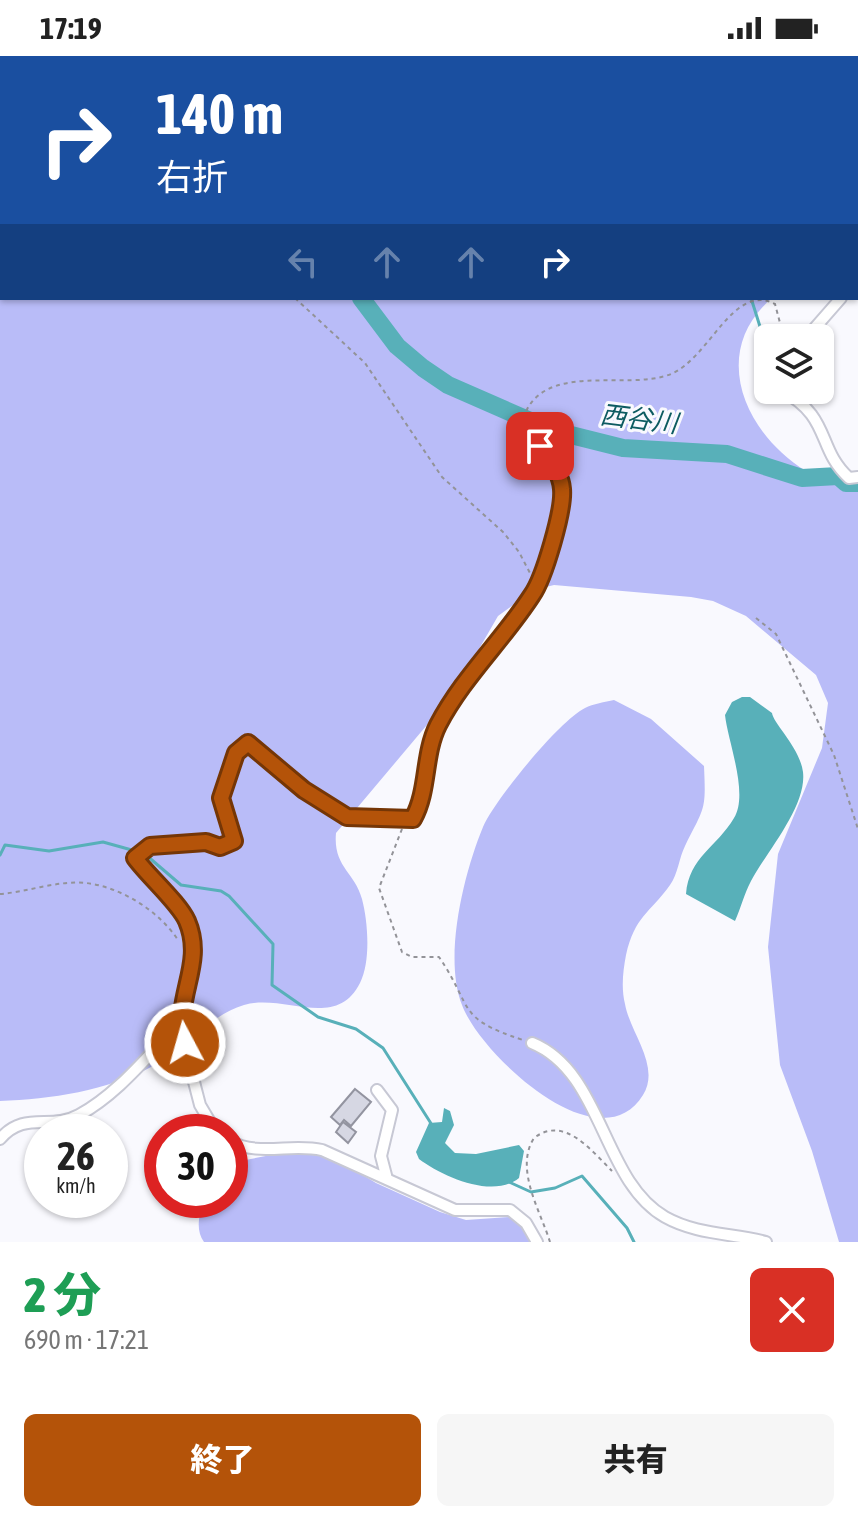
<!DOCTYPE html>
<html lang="ja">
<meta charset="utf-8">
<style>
:root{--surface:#fff;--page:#f6f6f6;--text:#222;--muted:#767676;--accent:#b45309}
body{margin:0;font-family:"Asap Condensed","Noto Sans JP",sans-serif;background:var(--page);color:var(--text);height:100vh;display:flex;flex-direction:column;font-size:30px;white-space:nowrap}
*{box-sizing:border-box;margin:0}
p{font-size:26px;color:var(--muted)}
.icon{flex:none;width:44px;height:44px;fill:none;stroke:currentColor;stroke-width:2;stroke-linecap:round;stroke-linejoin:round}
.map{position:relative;height:1186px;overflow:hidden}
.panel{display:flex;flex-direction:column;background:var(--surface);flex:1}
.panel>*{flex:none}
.hud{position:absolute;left:0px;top:0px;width:858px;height:244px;box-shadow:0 2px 6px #0004;background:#1a4fa0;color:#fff;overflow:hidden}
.controls{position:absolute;left:754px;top:268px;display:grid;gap:16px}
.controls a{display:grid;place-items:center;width:80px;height:80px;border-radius:12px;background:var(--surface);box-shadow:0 2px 6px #0004;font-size:40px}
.speed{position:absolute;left:24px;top:1058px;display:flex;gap:16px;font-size:40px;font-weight:700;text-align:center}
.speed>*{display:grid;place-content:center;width:104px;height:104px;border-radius:50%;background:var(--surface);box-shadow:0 2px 6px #0004;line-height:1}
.speed small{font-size:20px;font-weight:400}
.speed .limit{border:12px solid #d22;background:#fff;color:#111}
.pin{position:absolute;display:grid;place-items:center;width:68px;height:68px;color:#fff;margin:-34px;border-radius:16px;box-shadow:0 4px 12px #0006}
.me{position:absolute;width:88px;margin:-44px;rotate:354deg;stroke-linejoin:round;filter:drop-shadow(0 0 6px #0008)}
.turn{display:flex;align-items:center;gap:28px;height:168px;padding:0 24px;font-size:36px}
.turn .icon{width:104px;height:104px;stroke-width:2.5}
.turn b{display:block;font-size:56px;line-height:68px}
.lanes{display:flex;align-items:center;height:76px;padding:0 24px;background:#0003;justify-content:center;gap:40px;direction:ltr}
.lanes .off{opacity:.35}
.round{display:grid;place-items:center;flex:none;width:84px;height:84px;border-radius:12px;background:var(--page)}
.headline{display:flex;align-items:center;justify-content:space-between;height:136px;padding:0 24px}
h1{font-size:48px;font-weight:800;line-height:60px;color:#1e9e55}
.button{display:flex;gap:16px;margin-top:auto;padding:16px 24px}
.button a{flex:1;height:92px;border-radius:12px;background:var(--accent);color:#fff;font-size:32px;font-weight:800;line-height:92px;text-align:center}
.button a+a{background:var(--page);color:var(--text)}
.status{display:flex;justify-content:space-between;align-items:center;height:56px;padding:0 40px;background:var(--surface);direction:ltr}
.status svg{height:22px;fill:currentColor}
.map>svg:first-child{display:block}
.forest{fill:#b9bcf8}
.water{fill:#58b0b9}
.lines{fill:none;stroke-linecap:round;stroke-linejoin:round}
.stream{stroke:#58b0b9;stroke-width:3}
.river{stroke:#58b0b9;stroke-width:18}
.building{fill:#d6d7e3;stroke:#9394a0;stroke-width:2}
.street-casing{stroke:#c7c8d4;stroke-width:14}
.path{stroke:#939398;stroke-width:2;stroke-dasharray:4 4;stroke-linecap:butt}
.street{stroke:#fff;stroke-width:10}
.route-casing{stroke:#753606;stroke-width:20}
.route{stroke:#b45309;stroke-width:14}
.labels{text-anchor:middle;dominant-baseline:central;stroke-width:6;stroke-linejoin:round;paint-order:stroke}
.water-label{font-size:26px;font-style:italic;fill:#0d5b61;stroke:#f9f9fe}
</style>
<div class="status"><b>17:19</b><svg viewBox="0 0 49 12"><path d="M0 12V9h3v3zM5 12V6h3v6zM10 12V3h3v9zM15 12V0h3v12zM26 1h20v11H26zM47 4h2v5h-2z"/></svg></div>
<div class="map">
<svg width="858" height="1186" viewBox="0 0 858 1186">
<rect width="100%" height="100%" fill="#f9f9fe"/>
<path class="forest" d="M0,0L304,2H2V242H772C709,296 744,377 806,415C821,424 841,429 858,435V1186H839L812,1095L780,1009L768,891L778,798L822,692L828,647L816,619L746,560L713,545L691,541L554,529L534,534L498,560L453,638L336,777C333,811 354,815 362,843C368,866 371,905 360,927C336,975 284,937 244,949C208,960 186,993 153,1010C107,1035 51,1043 0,1045Z
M419,0H858V173L856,177V2Z
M614,644L651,663L704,710C706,755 705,750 685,790C679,802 678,818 670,829C649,858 635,860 626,899C623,915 621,932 625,948C630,977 661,1010 643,1039C599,1110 480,998 462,949C443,901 464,817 483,771C494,745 559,665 585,652C593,648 605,646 614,644Z
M297,1094L338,1104L376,1127L440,1156L466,1164L509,1161L522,1171L531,1186H204C195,1174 199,1157 205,1144H230V1107Z"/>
<path class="water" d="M742,641H750L772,657C773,667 800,692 803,716C807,750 767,795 751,825C744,838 741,852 735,865L686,838C689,801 717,791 734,762C749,738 728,686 725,659L732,646Z
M444,1052L450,1055L454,1069L445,1087L455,1097L476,1098L519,1089L524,1095L519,1122C493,1143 443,1121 419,1103L416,1096L429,1067L442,1066Z"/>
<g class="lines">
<path class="stream" d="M637,0L638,2
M751,242L768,296L760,316L768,330
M772,334L785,342
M834,413L838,420
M0,799L5,789L49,795L103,786L139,796
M146,799L181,829L221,835L229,840L273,888L272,929L318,961L356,973L383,992L432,1069
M509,1126L531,1136L555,1132L582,1120L627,1172L634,1186"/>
<path class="river" d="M175,0L177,2
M361,242L397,290L423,312L448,329L551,374L623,392L727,398L802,422L838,420L846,427H858"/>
</g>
<path class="building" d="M355,1033L371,1046L351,1070L344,1064L340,1069L331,1061Z
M343,1066L356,1076L348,1087L336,1076Z"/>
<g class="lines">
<defs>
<path id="street" d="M704,0L705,2
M856,66L858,63
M856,129L858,125
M806,282L841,242
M768,315V317
M781,334C832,361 816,392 849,422L858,421
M532,987C603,1016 602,1125 665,1161C697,1179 732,1177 766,1186
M377,1034L392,1054L381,1100L387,1123
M216,1076L200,1049L179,968L192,905L186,863L135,802L150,790L206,786L220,791L234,785L221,742L236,697L248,687L304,734L347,761L413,763C429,734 423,699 438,669C463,621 503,583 532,539C543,523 564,453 562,433C561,418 549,401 540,390
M0,1083C25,1054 50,1075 79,1059C118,1038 148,999 179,968
M230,1085C258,1101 291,1087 322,1094L455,1154H510L526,1167L537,1186"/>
</defs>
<use href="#street" class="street-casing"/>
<path class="path" d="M111,0L113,2
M295,242L365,307L442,421L503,476L519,496L531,519
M535,383L523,363C542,303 627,336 671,318C710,302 733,226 775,248L784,282
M756,562L776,578L834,699L858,773
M402,773L379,832L402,896L412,901H439C474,952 455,962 523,984
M0,838C27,836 59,824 86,827C121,831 159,855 178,884
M550,1186C541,1156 514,1113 534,1082C564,1059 591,1094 612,1115"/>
<use href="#street" class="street"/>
</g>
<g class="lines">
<defs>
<path id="route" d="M185,987C172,942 206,909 187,865C179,847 148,820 135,802L150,790L206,786L220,791L234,785L221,742L236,697L248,687L304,734L347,761L413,763C429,734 423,699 438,669C463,621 503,584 532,539C544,522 564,454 562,433C561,418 549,401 540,390"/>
</defs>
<use href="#route" class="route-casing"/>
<use href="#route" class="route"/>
</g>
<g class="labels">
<g class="water-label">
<text transform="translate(639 363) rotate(7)">西谷川</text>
</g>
</g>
</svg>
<div class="controls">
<a><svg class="icon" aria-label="layers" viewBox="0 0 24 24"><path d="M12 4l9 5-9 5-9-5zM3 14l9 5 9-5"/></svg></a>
</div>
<div class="speed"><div>26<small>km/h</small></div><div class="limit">30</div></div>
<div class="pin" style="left:540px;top:390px;background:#d93025"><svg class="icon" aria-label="arrive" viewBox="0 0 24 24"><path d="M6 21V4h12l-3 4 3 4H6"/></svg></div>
<svg class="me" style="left:185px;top:987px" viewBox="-20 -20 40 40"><circle r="17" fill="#b45309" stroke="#fff" stroke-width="3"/><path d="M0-11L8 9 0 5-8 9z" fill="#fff"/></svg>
<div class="hud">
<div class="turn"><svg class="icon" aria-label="right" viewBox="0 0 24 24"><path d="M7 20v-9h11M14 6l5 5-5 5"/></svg><div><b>140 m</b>右折</div></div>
<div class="lanes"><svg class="icon off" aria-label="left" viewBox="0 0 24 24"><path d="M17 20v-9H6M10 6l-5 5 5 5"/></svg><svg class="icon off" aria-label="ahead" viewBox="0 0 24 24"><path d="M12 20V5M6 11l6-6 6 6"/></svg><svg class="icon off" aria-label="ahead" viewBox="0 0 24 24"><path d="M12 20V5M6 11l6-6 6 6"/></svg><svg class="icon" aria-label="right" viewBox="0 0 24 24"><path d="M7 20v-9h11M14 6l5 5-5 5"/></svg></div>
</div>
</div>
<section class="panel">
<div class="headline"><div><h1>2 分</h1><p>690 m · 17:21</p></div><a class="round" style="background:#d93025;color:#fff"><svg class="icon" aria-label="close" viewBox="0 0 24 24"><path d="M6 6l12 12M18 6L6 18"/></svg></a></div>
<div class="button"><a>終了</a><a>共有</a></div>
</section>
